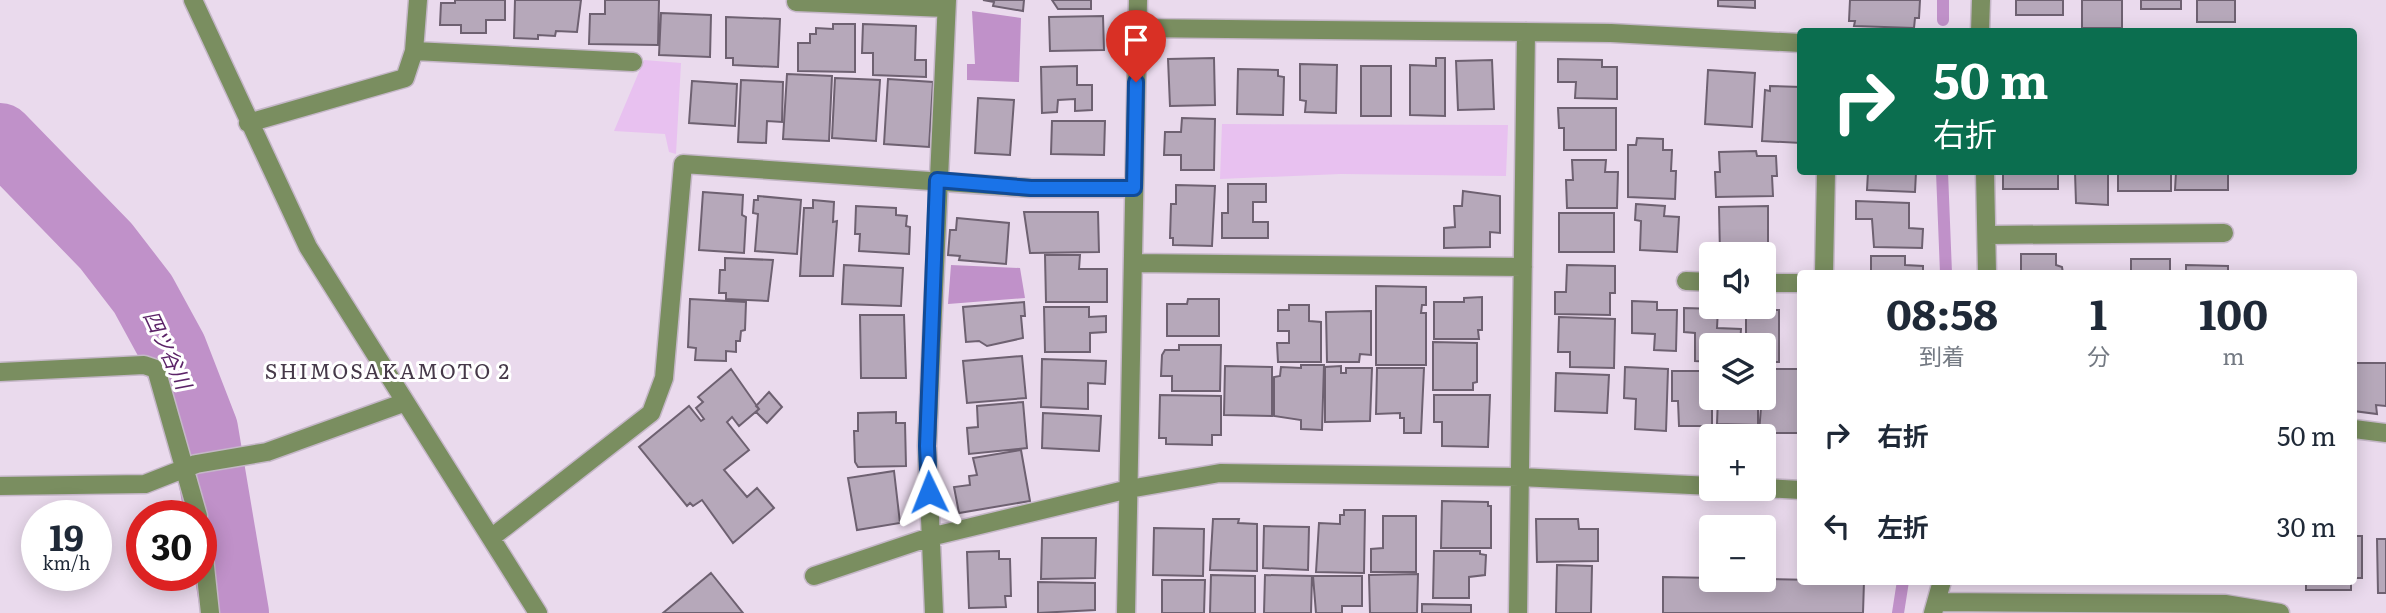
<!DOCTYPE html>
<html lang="ja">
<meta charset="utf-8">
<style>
:root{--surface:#fff;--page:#f2f2f3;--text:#1f2937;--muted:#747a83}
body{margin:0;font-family:Literata,"Noto Sans JP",serif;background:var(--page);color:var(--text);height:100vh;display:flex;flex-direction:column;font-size:26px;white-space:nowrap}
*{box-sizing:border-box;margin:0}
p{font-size:23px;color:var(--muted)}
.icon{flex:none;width:38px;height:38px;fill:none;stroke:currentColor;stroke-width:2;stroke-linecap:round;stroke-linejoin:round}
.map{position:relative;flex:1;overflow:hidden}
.side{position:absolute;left:1797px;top:270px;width:560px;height:315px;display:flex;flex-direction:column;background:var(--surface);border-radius:7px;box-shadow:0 4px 18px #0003}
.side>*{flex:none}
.banner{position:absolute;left:1797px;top:28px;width:560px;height:147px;border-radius:7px;box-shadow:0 4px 18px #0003;background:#0b6e4f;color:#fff;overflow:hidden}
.buttons{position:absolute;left:1699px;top:242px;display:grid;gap:14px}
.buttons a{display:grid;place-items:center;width:77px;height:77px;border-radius:7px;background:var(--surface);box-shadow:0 4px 18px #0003;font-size:35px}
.speed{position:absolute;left:21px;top:500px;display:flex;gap:14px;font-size:35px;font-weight:700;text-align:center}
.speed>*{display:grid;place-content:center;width:91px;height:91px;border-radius:50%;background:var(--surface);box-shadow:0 4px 18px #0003;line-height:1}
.speed small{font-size:18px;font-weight:400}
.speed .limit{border:10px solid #d22;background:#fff;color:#111}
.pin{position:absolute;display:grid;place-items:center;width:60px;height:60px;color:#fff;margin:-72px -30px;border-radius:50% 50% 50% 0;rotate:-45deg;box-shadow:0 0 7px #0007}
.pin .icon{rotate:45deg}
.me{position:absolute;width:77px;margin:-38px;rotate:358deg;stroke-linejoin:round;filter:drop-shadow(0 0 5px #0008)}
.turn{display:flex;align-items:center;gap:24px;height:147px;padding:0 21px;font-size:32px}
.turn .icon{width:91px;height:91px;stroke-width:2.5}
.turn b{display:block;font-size:49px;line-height:60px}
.eta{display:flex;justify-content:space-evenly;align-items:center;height:119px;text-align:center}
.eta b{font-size:42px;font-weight:700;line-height:49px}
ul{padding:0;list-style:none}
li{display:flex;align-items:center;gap:21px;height:91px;padding:0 21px}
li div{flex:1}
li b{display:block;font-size:26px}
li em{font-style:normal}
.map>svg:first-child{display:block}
.green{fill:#e8c1f0}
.water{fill:#c091c9}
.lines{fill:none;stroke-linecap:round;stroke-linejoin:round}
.stream{stroke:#c091c9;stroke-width:12}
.river{stroke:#c091c9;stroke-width:68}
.building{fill:#b6a8ba;stroke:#6e6171;stroke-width:2}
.minor-casing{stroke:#c5b7c8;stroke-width:21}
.minor{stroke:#7a8e60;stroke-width:18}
.route-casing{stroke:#114b97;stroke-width:18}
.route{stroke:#1a73e8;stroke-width:12}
.labels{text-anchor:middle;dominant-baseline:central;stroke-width:6;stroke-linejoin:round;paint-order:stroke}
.water-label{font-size:21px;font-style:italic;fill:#5c2468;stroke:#fff}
.neighbourhood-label{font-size:21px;letter-spacing:2px;fill:#463949;stroke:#fff}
</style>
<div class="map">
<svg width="2386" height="613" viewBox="0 0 2386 613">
<rect width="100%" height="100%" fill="#eadaed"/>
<path class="green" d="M644,60L681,63L676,154L669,152L665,134L614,131Z
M1222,124L1508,125L1506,176L1341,174L1220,179Z"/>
<path class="water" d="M972,11L1021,18L1019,82L967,80V64H975Z
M951,265L1020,268L1025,298L948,304Z"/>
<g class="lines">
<path class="stream" d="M1943,0V20
M1942,172L1946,273
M1898,613L1903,581"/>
<path class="river" d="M0,137L106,246L143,294L173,349L204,429L235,613"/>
</g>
<path class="building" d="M455,0H505V20H486V33H461V25H440L441,3H455Z
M515,0H581L577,32L556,31L555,36L538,35V39L514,38Z
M605,0H659L658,45L589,44L590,14H605Z
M983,0H1024L1023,11L993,6L994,2Z
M1052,0H1091V9H1058Z
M1718,0H1755V8L1718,6Z
M1850,0H1920L1919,18H1915L1914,28L1854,26L1855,21H1849Z
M2016,0H2063V15H2016Z
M2082,0H2122V28H2082Z
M2141,0H2181V9H2141Z
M2197,0H2235V22H2197Z
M661,13L711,15L710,57L659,55Z
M1103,16L1104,50L1050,51L1049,17Z
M726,17L780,19L778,67L733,65V58H726Z
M833,24H855V72L798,71V43H810V34H816V28L833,29Z
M863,24L916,26L915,60H926V77L873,75V53H862Z
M1214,58L1215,105L1170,106L1168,59Z
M1436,58H1445V116L1410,115V65L1436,66Z
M1558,59L1602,60V67H1617V99L1575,98L1576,82H1558Z
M1492,60L1494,109L1458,110L1456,61Z
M1300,64L1337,65L1336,113L1305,112L1306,101L1300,100Z
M1077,66V85H1092V110L1075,111V99L1058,100L1057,112L1042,113L1041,67Z
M1361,66H1391V116H1361Z
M1238,69L1278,70V76L1284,77L1283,115L1237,114Z
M1708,70L1755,73L1752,127L1705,124Z
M787,74L832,76L829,141L783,139Z
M835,78L880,80L876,141L832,138Z
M888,79L933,82L929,147L884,144Z
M741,80L783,82L782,122L767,121L766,143L738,142Z
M692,81L737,84L735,126L689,123Z
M1770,86L1801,87V143L1762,141L1765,90L1770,91Z
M978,98L1014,100L1010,155L975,153Z
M1558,108H1616V150H1564V128H1559Z
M1182,118L1215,119L1214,170H1181V155H1164L1165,132H1181Z
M1052,121H1105L1104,155L1051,154Z
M1637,138L1663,139V150H1672L1671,171H1676L1675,199L1628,197V145H1636Z
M1756,151L1757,156H1776L1777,176H1772L1773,196L1716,197L1715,172H1720L1719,152Z
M1572,160H1606L1605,172H1618L1617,208H1567L1566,180H1573Z
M1868,172H1916L1915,192L1867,190Z
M2003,172H2058V189H2003Z
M2075,172H2108V205L2076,203Z
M2118,172H2171V191H2118Z
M2176,172H2228V190H2175Z
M1228,184H1266V202H1253V222H1268V238H1222V213H1228Z
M1176,185L1215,186L1212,246L1173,245V238H1170L1171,204H1176Z
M1463,191L1500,196V233L1490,232V247L1444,248V228L1455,227L1454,206H1462Z
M703,192L743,195L742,215L746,217L744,253L699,250Z
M758,196L801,200L797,254L755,251L758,214L753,213L754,200H758Z
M813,200L834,202L833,222L837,221L833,276H800L804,208H813Z
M1856,201L1909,203V228L1923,229L1922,248L1874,247L1872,219H1856Z
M1636,204L1665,206L1664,216L1679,217L1677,252L1640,250L1641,221L1635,220Z
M856,206L896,208V215L907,216L906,226L910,227L909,254L859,251L860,234H855Z
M1768,206V258H1764V254H1720L1719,207Z
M1024,212H1098L1099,252L1030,253Z
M1559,213H1614V252H1559Z
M957,218L1009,223L1006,264L959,260L960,256L948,255L950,230H956Z
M2021,254H2056V265L2062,267L2063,273H2021Z
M1045,255H1080L1079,269H1107V302H1046Z
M1871,256H1905V265L1923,266V273H1871Z
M725,258L773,260L768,301L726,299V293H719L720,270H725Z
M2131,259H2170V273H2131Z
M844,265L903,268L901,306L842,304Z
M1567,265L1615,266V293H1610V315L1555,314V292H1566Z
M2186,265L2228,266V273H2186Z
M1376,286L1426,287V305H1422L1421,313H1426V365H1376Z
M1482,297V330H1478L1479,339H1434V302H1464V298Z
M690,299L746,302L745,330L741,331L740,341H736V352L726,351V361L695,360L696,348L688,347Z
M1188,299H1219V336H1167V304H1187Z
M1632,301L1657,302V310H1677L1676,351L1654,350L1655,334L1632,333Z
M1024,302L1025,316H1021L1023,338L987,346L979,341L966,342L963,307Z
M1289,305H1309V321L1321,322V362H1278L1277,343H1289V331H1278V310H1289Z
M1044,307H1089V317L1106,316V332L1090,333V352H1045Z
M1684,308L1718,309L1717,328L1741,329L1740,345H1712V362L1695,361V333L1684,332Z
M1746,310H1779V362H1764V345H1746Z
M1371,311V355L1360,354L1359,362H1327L1326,312Z
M860,315H904L906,378H861Z
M1559,317L1615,319L1614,368L1570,367V352H1558Z
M1433,342L1477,343V382L1473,383V390H1433Z
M1179,345H1221L1220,391H1172V376H1161L1162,355L1165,350H1179Z
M1022,356L1026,398L967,403L963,361Z
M1042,359L1106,361L1105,384L1088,383V409L1041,407Z
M2354,363H2386V406L2376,405L2377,414L2354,411Z
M1301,365H1324L1322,430L1301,429V420L1274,416V377L1280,376L1281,367L1301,368Z
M1225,366L1272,367V416L1224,415Z
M1341,366V373H1346V368H1372L1370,421L1325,422V367Z
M1625,367L1668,369L1666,431L1635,429L1636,399L1624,398Z
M1377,368H1424L1421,433H1404V418H1400V413L1376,414Z
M731,369L759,409L739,426L732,417L727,422L749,450L724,470L747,497L757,488L774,508L733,543L702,500L693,506L690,503L687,506L639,447L689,406L701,421L704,419L696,408L703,402L698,397Z
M1764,369H1801V433H1759Z
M1672,371H1712V426H1679L1678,401H1672Z
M1556,373L1609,375L1607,413L1555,411Z
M769,392L782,407L767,423L756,412L759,409L756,406Z
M1160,395L1221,396V435H1212V445L1166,444V438H1159Z
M1434,395H1490L1488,447L1442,446V422H1434Z
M1718,397H1758V425L1717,424Z
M1023,402L1027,448L969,454L967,428L978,427L977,406Z
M896,412V423H905L906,466L858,467L855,462L854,431H858V413Z
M1043,413L1101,416L1099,451L1042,448Z
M1021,450L1030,501L959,513L954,487L970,485L969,476L977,475L973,458Z
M894,471L900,523L857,530L848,478Z
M1442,501L1488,502V506H1491V548H1441Z
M1344,510H1365L1364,573L1316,572L1319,523L1340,524V515H1344Z
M1383,516H1416V572H1371V549L1383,548Z
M1213,519H1239L1238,523L1257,524V571L1210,570Z
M1536,519H1578L1579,529H1598V561L1537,562Z
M1264,526L1309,527L1308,570L1263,568Z
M1154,528L1204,529L1203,576L1153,575Z
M2354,536H2362V578H2354Z
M1042,538H1096L1095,578L1041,579Z
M2377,539H2386V593H2378Z
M999,551V559H1010L1011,596H1005L1006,607L969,608L967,552Z
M1434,551H1480V554L1486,555L1485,575L1469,577V598H1433Z
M1557,565L1592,566L1591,613H1556Z
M711,573L743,613H663Z
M1418,574L1417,613H1370L1369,575Z
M1211,575L1255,576V613H1210Z
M1265,575L1312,576L1311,613H1264Z
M1313,576H1362V606H1342V613H1316Z
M1663,577L1864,581L1863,613H1663Z
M1162,580H1205L1204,613H1162Z
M2306,581H2351V590H2306Z
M1038,582L1095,583V610L1038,613Z
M1422,604L1471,605V613H1422Z"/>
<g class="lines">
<defs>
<path id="minor" d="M193,0L308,247L538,613
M796,2L946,8
M1137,28L1611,33L1801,43
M1980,32L1981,0
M414,51L633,62
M248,123L405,78L414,51L418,0
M1985,172L1987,273
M1988,235L2224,233
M1133,263L1523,267
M1824,273L1826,172
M1686,281L1712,282
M1764,283H1801
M0,372L144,365L156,369L198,516
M2354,429L2386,433
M0,486L145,484L196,464L267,452L403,403
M1764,488L1801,490
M201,529L210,613
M491,538L651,413L664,378L683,164L1031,188H1134
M814,576L930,537L1129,489L1220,473L1520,477L1712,486
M1936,602L2225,604L2280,613
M934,613L927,446L947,0
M1126,613L1138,0
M1518,613L1526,32
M1933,613L1942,581"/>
</defs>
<use href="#minor" class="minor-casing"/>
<use href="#minor" class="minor"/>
</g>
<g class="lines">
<defs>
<path id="route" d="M929,492L927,446L937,180L1031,188H1134L1136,82"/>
</defs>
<use href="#route" class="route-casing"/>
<use href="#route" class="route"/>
</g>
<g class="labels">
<g class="water-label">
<text transform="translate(169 349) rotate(65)">四ツ谷川</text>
</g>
<g class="neighbourhood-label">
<text x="388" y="369">SHIMOSAKAMOTO 2</text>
</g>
</g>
</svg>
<div class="buttons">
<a><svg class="icon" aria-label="sound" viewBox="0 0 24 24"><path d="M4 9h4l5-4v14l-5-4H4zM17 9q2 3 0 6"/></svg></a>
<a><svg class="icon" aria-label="layers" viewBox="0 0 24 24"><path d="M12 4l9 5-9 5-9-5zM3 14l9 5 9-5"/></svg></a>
<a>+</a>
<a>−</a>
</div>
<div class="speed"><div>19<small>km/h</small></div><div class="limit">30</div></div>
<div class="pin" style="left:1136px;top:82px;background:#d93025"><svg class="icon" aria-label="arrive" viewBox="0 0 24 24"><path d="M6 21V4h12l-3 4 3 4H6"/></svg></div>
<svg class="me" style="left:929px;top:492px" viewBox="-20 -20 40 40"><path d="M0-17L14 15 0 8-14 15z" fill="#1a73e8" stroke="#fff" stroke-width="4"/></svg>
<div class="banner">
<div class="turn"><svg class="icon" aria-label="right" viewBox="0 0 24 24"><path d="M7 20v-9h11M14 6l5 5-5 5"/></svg><div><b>50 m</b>右折</div></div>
</div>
<section class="side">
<div class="eta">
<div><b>08:58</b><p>到着</p></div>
<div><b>1</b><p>分</p></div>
<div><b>100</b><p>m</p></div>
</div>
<ul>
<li><svg class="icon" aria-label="right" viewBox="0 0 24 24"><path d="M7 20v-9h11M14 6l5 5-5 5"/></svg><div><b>右折</b></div><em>50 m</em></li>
<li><svg class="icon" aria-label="left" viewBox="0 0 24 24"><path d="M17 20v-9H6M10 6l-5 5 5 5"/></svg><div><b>左折</b></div><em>30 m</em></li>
</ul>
</section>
</div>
